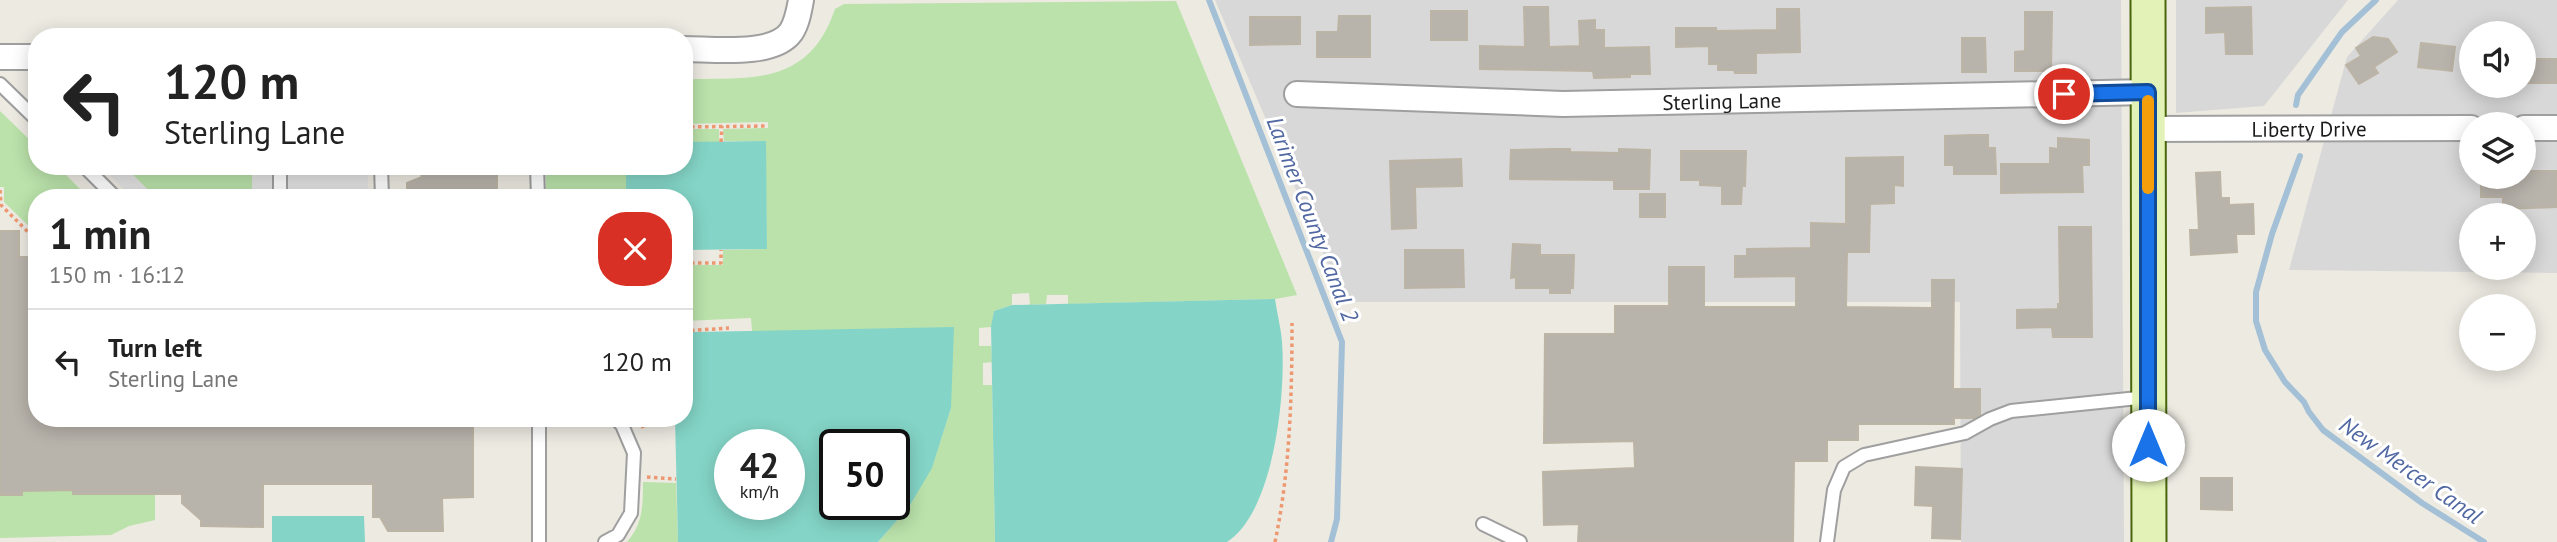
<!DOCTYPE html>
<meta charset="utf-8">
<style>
:root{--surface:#fff;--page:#f2f2f2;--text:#222;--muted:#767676;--line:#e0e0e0}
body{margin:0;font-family:"PT Sans",sans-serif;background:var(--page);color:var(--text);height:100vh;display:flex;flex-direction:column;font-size:26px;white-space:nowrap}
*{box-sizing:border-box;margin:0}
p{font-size:23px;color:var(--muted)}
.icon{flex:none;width:38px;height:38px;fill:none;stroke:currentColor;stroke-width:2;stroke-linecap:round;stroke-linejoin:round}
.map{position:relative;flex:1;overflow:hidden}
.drawer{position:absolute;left:28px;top:189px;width:665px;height:238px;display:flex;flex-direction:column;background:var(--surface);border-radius:28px;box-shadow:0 4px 18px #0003}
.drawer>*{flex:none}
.banner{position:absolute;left:28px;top:28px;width:665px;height:147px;border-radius:28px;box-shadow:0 4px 18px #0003;background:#fff;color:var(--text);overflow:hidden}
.buttons{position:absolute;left:2459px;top:21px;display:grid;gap:14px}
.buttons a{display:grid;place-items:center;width:77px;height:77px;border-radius:50%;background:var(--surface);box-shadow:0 4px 18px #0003;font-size:35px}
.speed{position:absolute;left:714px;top:429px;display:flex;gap:14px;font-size:35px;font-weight:700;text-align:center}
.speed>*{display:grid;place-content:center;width:91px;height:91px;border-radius:50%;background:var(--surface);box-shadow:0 4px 18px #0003;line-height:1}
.speed small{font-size:18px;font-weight:400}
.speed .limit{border:4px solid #111;border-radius:10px;background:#fff;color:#111}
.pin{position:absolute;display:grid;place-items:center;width:60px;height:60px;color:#fff;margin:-30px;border:4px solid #fff;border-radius:50%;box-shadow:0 2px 7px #0007}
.me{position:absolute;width:77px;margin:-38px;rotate:0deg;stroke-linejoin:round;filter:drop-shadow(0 0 5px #0008)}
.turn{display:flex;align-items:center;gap:24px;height:147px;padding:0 21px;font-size:32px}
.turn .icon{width:91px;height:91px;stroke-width:2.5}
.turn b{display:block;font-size:49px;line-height:60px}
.round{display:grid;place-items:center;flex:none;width:74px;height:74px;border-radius:28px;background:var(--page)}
.overview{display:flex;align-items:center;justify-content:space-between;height:119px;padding:0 21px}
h1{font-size:42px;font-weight:600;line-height:52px}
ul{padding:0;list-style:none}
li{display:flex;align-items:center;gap:21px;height:105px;padding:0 21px;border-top:2px solid var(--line)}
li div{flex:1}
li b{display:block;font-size:26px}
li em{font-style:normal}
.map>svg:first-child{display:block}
.residential{fill:#d9d8d8;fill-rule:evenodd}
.grass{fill:#bae2aa}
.pitch{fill:#84d5c7;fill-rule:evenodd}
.parking{fill:#e3e3e3}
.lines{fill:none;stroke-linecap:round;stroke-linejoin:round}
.stream{stroke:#a4c0d6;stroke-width:6}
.building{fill:#b8b3ab;stroke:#bcb4a5;stroke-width:2}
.lane-casing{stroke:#9f9f9f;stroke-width:16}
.street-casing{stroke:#9f9f9f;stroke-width:28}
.secondary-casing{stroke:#49660d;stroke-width:37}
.path{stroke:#ed9870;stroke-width:3.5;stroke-dasharray:3.5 3.5;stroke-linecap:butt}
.lane{stroke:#fff;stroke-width:12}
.street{stroke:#fff;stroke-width:24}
.secondary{stroke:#e3f3b7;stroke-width:33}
.route-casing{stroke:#114b97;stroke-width:18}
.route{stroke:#1a73e8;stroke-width:12}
.slow{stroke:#f59e0b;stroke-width:12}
.labels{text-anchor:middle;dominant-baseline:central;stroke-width:6;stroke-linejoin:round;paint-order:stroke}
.street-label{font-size:21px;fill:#1b1b1b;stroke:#fff}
.water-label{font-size:23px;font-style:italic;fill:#5067a1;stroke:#fff}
</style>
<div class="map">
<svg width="2557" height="542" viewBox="0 0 2557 542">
<rect width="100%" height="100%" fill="#eceae1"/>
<path class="residential" d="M1215,0H2121L2124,542H1961L1960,302H1344Z
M2176,0H2348L2264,106L2176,113Z
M2398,0H2557V273L2289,270L2347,57ZM2471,33H2524V86H2471ZM2471,124H2524V177H2471ZM2471,215H2524V268H2471Z"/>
<path class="grass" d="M1176,1L1297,295L1275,299L1068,304V295H1047L1046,304L1030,305L1029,293L1012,294V305L994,311L991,327L979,328V346H991L992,362L983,363V385H992L995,542H878L909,507L932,467L951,408L752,331L751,318L684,321V265H723V250L767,249L765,141H724L723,129L768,128V122L684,124V79C752,78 809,86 835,9L844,4Z
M0,111L37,147V166H57L89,198H37V234L4,202V187H0Z
M684,129H719V142H684Z
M124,166H252V198H156Z
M546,166H626V198H546Z
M643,482L676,483L678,542H627C643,524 643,505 643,482Z
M73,490L74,494H155V520L129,526L111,535L0,538V495H21L22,491Z"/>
<path class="pitch" d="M766,141L767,249L684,250V198H626V166H684V142Z
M1275,299C1277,313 1281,328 1282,342C1286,394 1274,512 1227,542H995L991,326L994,311L1012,305Z
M954,327L951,408L932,468L909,507L878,542H678L675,418H684V335L694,332ZM730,444H789V504H730ZM835,444H894V504H835Z
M272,516H364L365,542H272Z"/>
<path class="parking" d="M100,166H124L156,198H133Z
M252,166H368V198H252Z"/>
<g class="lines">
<path class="stream" d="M1209,0L1342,342L1337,519L1331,542
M2296,105L2298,95L2342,32L2376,0
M2300,156L2272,234L2256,292V321L2265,350L2285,382L2304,402L2309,412L2323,430L2422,503L2484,542"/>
</g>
<path class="building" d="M1524,7H1548L1549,47L1580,46L1579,21L1595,20V30H1604V48L1649,47L1650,74H1630V77L1594,78L1593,71L1480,69V46L1525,47Z
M2251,7L2252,54H2226L2225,32L2206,33V8Z
M1777,9H1799L1800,52L1756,53V73H1735L1734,70H1718V64H1709V46L1676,47V28H1716V31L1777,30Z
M1431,11H1467V40H1431Z
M2025,12H2052L2051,71H2015V52L2025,51Z
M1339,16H1370V57H1317V32H1338Z
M1250,17H1300V44L1250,45Z
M2373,37L2388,39L2397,52L2374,67L2378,73L2359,84L2346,65L2361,56L2356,48Z
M1962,38H1985L1986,72H1962Z
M2421,43L2455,47L2452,71L2418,67Z
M2524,59H2557V83H2524Z
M1972,135H1988V148H1995L1996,174H1954V165H1945V136Z
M2058,138L2089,140V165H2082L2083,192L2001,193V164H2050V148L2058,149Z
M1553,149H1570V152L1619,153V149L1650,150L1649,189H1614V180L1510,179L1511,150Z
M1681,151H1746L1745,186H1742L1741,204H1722V186L1700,185V180H1681Z
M1903,157V186L1894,185V203L1870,204L1869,252H1847L1846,307L1932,308V280H1954L1953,389H1980V415L1974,418H1954V424H1858V440H1827V461H1794L1793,542H1578L1579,524L1544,525L1543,472L1635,468L1634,441L1544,443L1545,334H1615V306H1669V267H1704V307H1796V276L1735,277V256H1747V249L1811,248V223L1846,224V158Z
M1461,159L1462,186L1415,187L1416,228L1392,229L1390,161Z
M418,166H497V198H407V183L422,177Z
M2524,171H2557V207L2503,209V197H2481V177H2524Z
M2220,172L2221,198H2229V205L2253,204L2254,234H2236L2237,252L2191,255L2190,230H2199L2196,173Z
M1640,194H1665V217H1640Z
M2059,227H2091L2092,337H2053L2052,327L2017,328V310L2058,309V304H2060Z
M0,231H19V257H37V418L473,419V497L442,498L443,531H388L380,517H373V484H263V527L201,526V520L182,503V494H73V490L22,491V495H0Z
M1513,244L1540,245V255H1574L1573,288H1570V293H1550V288H1516V277L1511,278Z
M1405,250H1463L1464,287L1405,288Z
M1916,467L1962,469L1960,539L1932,538L1933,506L1915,505Z
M2201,478H2232V510L2201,509Z"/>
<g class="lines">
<defs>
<path id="lane" d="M0,84L37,120
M84,166L116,198
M381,166L382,198
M537,166L538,198
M280,198V166
M539,418V542
M1483,524L1520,542
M605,542L618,535L631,513L634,453L622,425L615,418
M1827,542L1834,490L1844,467L1864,455L1965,433L1990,419L2011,411L2148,397"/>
<g id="street">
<path d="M684,49C713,49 773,57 791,32C797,23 799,11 801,0"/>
<path d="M0,57H37"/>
<path id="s1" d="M1297,94L1563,104L2148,92"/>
<path d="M2524,128H2557"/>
<path id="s2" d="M2148,129L2471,128"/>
</g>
<path id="secondary" d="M2148,0L2149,542"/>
</defs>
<use href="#lane" class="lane-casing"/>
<use href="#street" class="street-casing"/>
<use href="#secondary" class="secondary-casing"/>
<path class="path" d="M684,127L767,126
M721,142L722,126
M0,190L1,205L37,241
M684,263H721V250
M684,331L729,328
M664,420H673
M641,427L664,418
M647,477L676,479
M1275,542C1290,471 1292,396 1292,323"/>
<use href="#lane" class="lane"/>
<use href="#street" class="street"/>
<use href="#secondary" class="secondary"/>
</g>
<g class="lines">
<defs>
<path id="route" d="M2064,94L2148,92V445"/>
</defs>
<use href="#route" class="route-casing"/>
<use href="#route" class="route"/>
<path class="slow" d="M2148,101V188"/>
</g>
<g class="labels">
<g class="street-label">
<text stroke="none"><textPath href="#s1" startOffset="425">Sterling Lane</textPath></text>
<text stroke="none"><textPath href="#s2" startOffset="161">Liberty Drive</textPath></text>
</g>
<g class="water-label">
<text transform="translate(1313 219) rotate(69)">Larimer County Canal 2</text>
<text transform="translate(2411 470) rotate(35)">New Mercer Canal</text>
</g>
</g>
</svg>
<div class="buttons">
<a><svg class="icon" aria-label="sound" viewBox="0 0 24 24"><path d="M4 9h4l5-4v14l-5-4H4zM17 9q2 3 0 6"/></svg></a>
<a><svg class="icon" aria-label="layers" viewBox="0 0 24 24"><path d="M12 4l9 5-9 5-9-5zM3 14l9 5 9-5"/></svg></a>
<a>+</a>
<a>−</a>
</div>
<div class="speed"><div>42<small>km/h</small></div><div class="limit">50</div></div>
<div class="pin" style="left:2064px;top:94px;background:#d93025"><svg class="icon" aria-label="arrive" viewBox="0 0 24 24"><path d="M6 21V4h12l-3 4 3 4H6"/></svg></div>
<svg class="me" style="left:2148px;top:445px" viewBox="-20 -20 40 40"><circle r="19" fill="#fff"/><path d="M0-13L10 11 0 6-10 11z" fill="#1a73e8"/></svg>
<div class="banner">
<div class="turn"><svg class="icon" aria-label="left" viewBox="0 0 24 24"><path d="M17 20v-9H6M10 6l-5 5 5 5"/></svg><div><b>120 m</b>Sterling Lane</div></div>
</div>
<section class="drawer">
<div class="overview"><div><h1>1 min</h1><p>150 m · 16:12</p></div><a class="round" style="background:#d93025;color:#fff"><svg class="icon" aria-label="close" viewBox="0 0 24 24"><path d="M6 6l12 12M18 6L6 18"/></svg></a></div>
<ul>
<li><svg class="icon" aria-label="left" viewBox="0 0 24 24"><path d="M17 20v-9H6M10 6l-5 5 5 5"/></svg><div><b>Turn left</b><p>Sterling Lane</p></div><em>120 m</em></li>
</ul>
</section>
</div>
